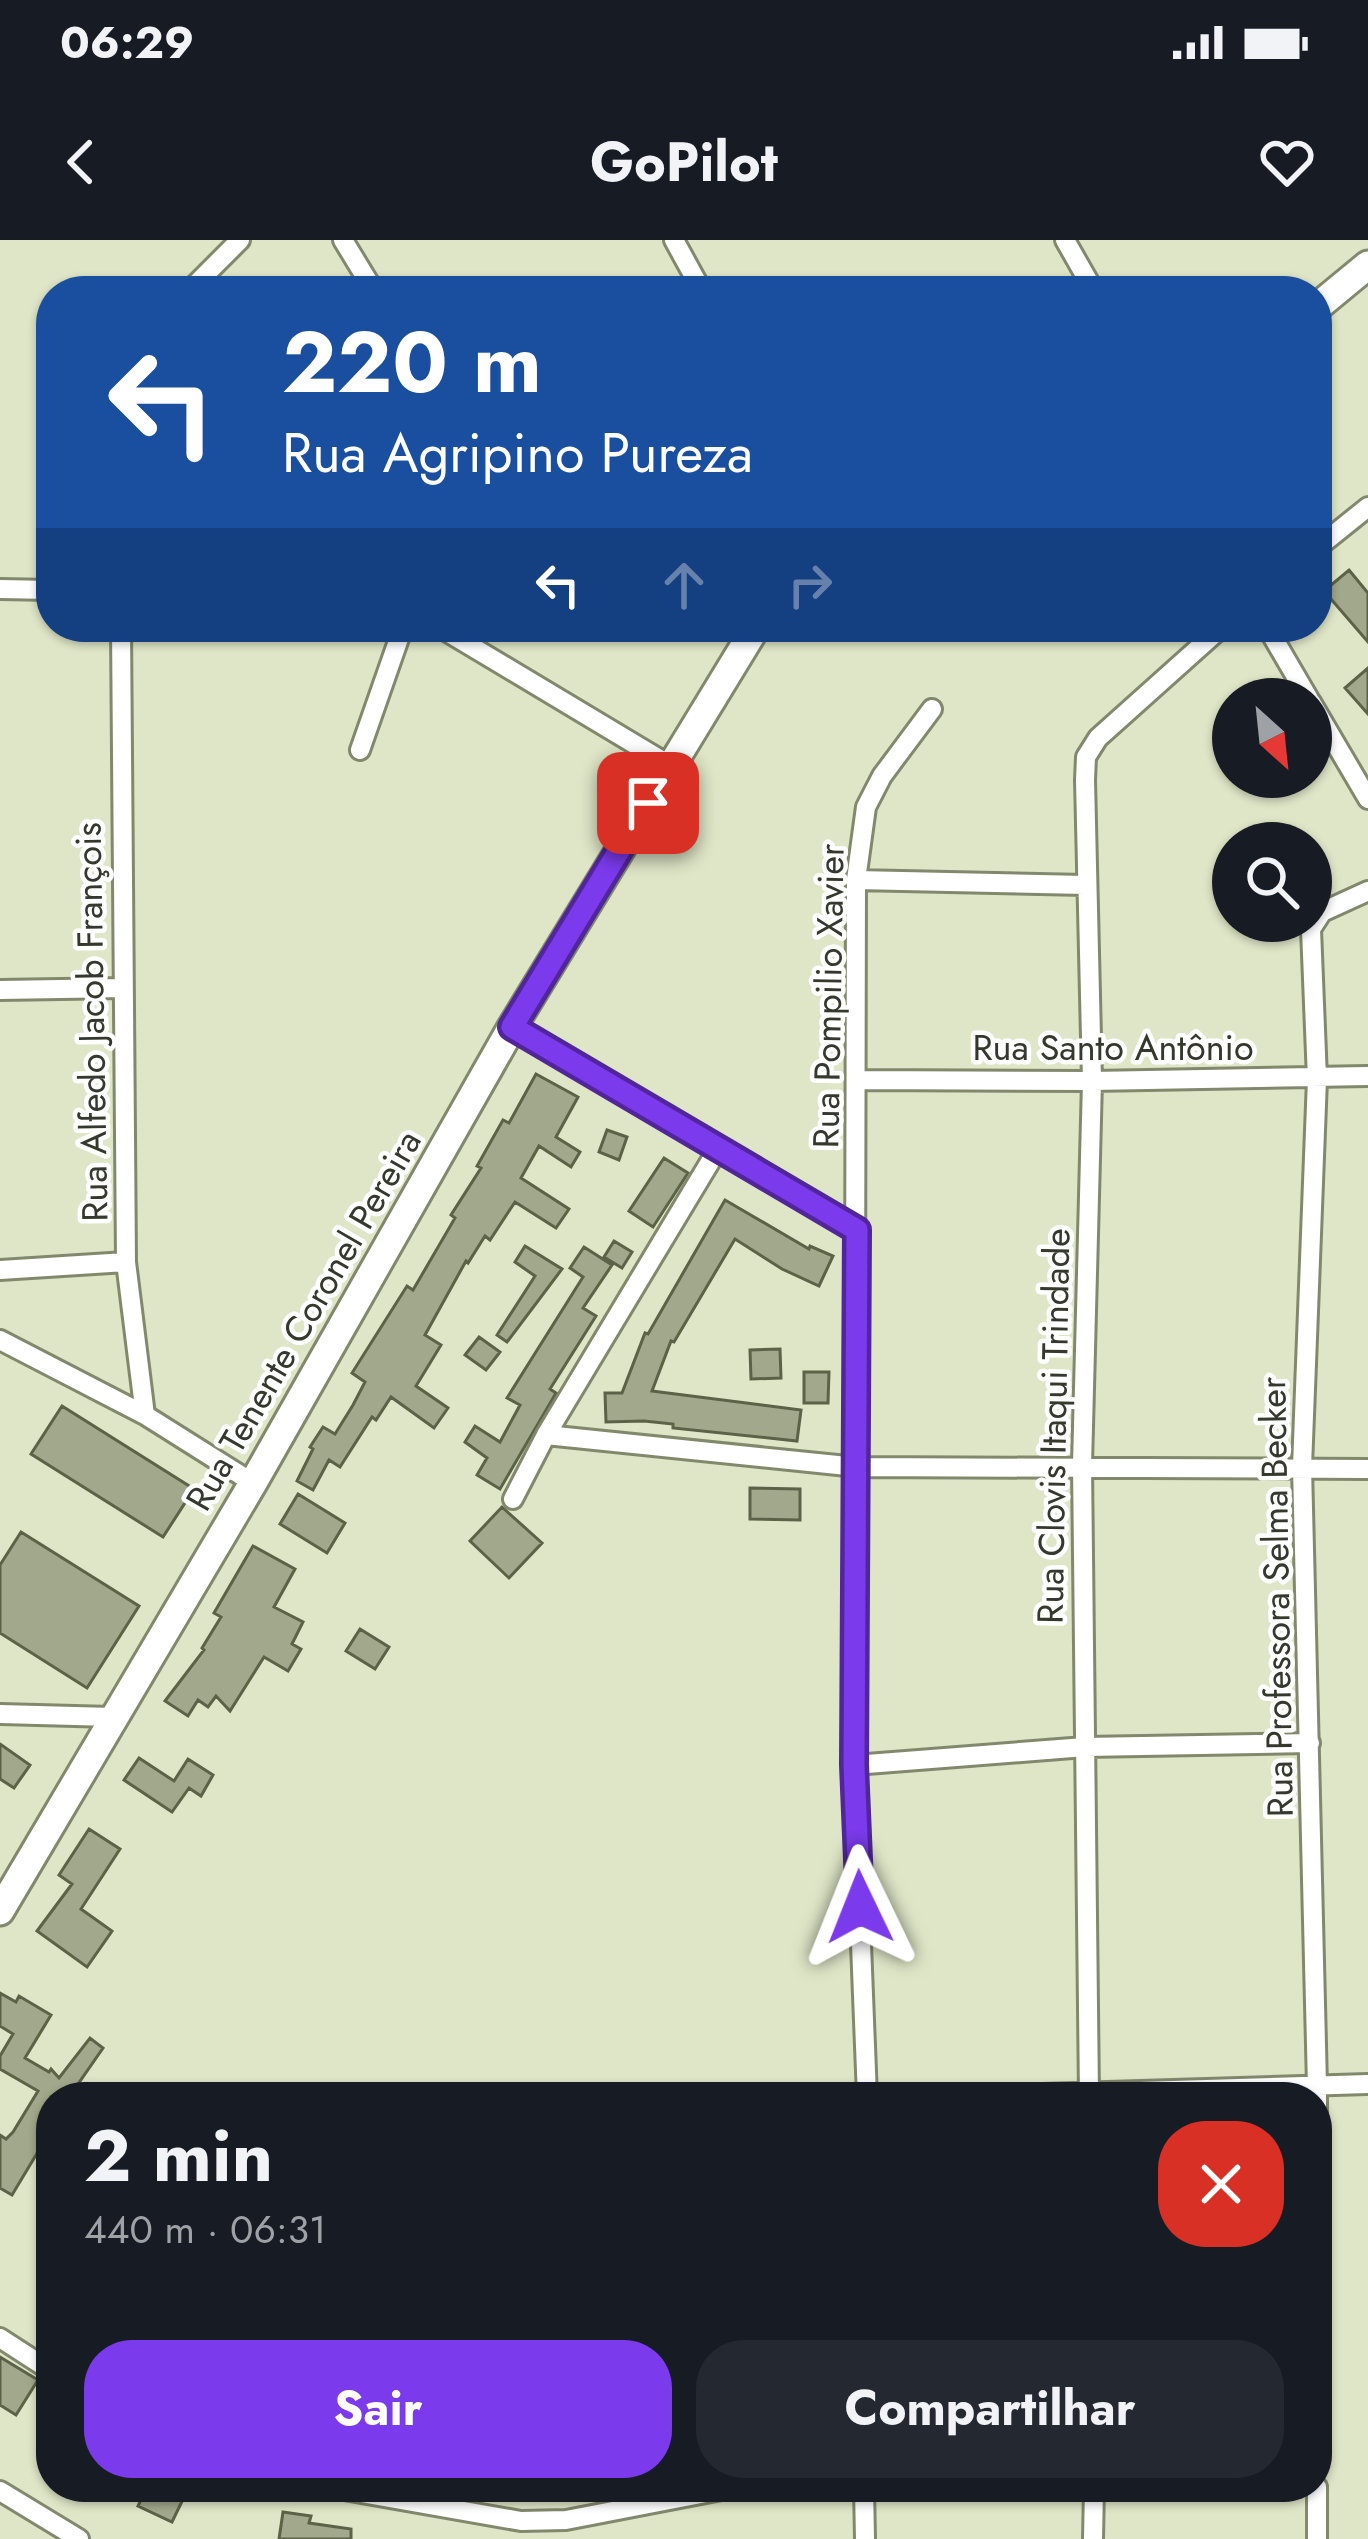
<!DOCTYPE html>
<html lang="pt">
<meta charset="utf-8">
<style>
:root{--surface:#171b24;--page:#242831;--text:#f1f3f6;--muted:#9ea1a6;--accent:#7c3aed}
body{margin:0;font-family:Jost,sans-serif;background:var(--page);color:var(--text);height:100vh;display:flex;flex-direction:column;font-size:45px;white-space:nowrap}
*{box-sizing:border-box;margin:0}
p{font-size:39px;color:var(--muted)}
.icon{flex:none;width:66px;height:66px;fill:none;stroke:currentColor;stroke-width:2;stroke-linecap:round;stroke-linejoin:round}
.map{position:relative;flex:1;overflow:hidden}
.details{position:absolute;left:36px;top:1842px;width:1296px;height:420px;display:flex;flex-direction:column;background:var(--surface);border-radius:48px;box-shadow:0 3px 9px #0004}
.details>*{flex:none}
.guide{position:absolute;left:36px;top:36px;width:1296px;height:366px;border-radius:48px;box-shadow:0 3px 9px #0004;background:#1a4fa0;color:#fff;overflow:hidden}
.needle{width:78px;rotate:153deg}
.tools{position:absolute;left:1212px;top:438px;display:grid;gap:24px}
.tools a{display:grid;place-items:center;width:120px;height:120px;border-radius:50%;background:var(--surface);box-shadow:0 3px 9px #0004;font-size:60px}
.pin{position:absolute;display:grid;place-items:center;width:102px;height:102px;color:#fff;margin:-51px;border-radius:24px;box-shadow:0 6px 18px #0006}
.me{position:absolute;width:132px;margin:-66px;rotate:358deg;stroke-linejoin:round;filter:drop-shadow(0 0 9px #0008)}
.turn{display:flex;align-items:center;gap:42px;height:252px;padding:0 48px;font-size:54px}
.turn .icon{width:156px;height:156px;stroke-width:2.5}
.turn b{display:block;font-size:84px;line-height:102px}
.lanes{display:flex;align-items:center;height:114px;padding:0 48px;background:#0003;justify-content:center;gap:60px;direction:ltr}
.lanes .off{opacity:.35}
.round{display:grid;place-items:center;flex:none;width:126px;height:126px;border-radius:48px;background:var(--page)}
.headline{display:flex;align-items:center;justify-content:space-between;height:204px;padding:0 48px}
h1{font-size:72px;font-weight:700;line-height:90px}
.action{display:flex;gap:24px;margin-top:auto;padding:24px 48px}
.action a{flex:1;height:138px;border-radius:48px;background:var(--accent);color:#fff;font-size:48px;font-weight:700;line-height:138px;text-align:center}
.action a+a{background:var(--page);color:var(--text)}
.status{display:flex;justify-content:space-between;align-items:center;height:84px;padding:0 60px;background:var(--surface);direction:ltr}
.status svg{height:33px;fill:currentColor}
header{display:flex;justify-content:space-between;align-items:center;height:156px;padding:0 48px;background:var(--surface);font-size:54px;font-weight:700}
.map>svg:first-child{display:block}
.building{fill:#a1a88b;stroke:#5c6247;stroke-width:3}
.lines{fill:none;stroke-linecap:round;stroke-linejoin:round}
.street-casing{stroke:#82886c;stroke-width:24}
.secondary-casing{stroke:#82886c;stroke-width:33}
.street{stroke:#fff;stroke-width:18}
.secondary{stroke:#fff;stroke-width:27}
.route-casing{stroke:#51269a;stroke-width:30}
.route{stroke:#7c3aed;stroke-width:21}
.labels{text-anchor:middle;dominant-baseline:central;stroke-width:9;stroke-linejoin:round;paint-order:stroke}
.street-label{font-size:36px;fill:#35382c;stroke:#fff}
</style>
<div class="status"><b>06:29</b><svg viewBox="0 0 49 12"><path d="M0 12V9h3v3zM5 12V6h3v6zM10 12V3h3v9zM15 12V0h3v12zM26 1h20v11H26zM47 4h2v5h-2z"/></svg></div>
<header><svg class="icon" aria-label="back" viewBox="0 0 24 24"><path d="M15 5l-7 7 7 7"/></svg>GoPilot<svg class="icon" aria-label="heart" viewBox="0 0 24 24"><path d="M12 20l-8-8c-3-5 5-10 8-4 3-6 11-1 8 4z"/></svg></header>
<div class="map">
<svg width="1368" height="2299" viewBox="0 0 1368 2299">
<rect width="100%" height="100%" fill="#dfe6c7"/>
<path class="building" d="M1349,330L1368,353V402L1324,351Z
M1368,428V474L1345,448Z
M536,834L578,857L556,897L580,912L571,927L539,906L521,938L569,969L556,988L515,962L490,1000L485,996L468,1023L466,1021L425,1095L441,1105L416,1146L448,1168L434,1188L391,1157L376,1180L372,1177L340,1227L329,1220L313,1250L297,1241L313,1209L310,1207L323,1187L335,1194L353,1165L365,1142L352,1133L407,1046L413,1050L455,978L451,975L481,928L477,926L503,880L509,883Z
M607,890L627,897L619,920L599,912Z
M664,918L688,933L653,987L629,971Z
M725,960L809,1009L810,1006L833,1016L819,1046L782,1029L735,999L674,1102L671,1101L652,1151L801,1170L797,1201L673,1188V1184L644,1181L606,1182L605,1153H622L645,1093L648,1094Z
M614,1001L632,1012L622,1028L604,1017Z
M525,1006L562,1029L507,1102L497,1095L535,1036L515,1022Z
M584,1007L612,1025L583,1068L596,1076L550,1149L556,1153L500,1249L477,1235L487,1218L465,1202L475,1186L500,1202L520,1165L507,1158L583,1037L570,1028Z
M479,1097L500,1112L486,1130L465,1115Z
M780,1109L781,1138L751,1139L750,1110Z
M804,1132H829L828,1163H804Z
M62,1166L194,1249L163,1297L31,1214Z
M750,1248L800,1249V1280L750,1279Z
M298,1254L345,1283L327,1313L280,1284Z
M502,1267L542,1303L509,1338L470,1301Z
M21,1292L139,1366L87,1448L0,1393V1325Z
M253,1306L295,1329L274,1367L303,1382L292,1404L301,1409L288,1431L264,1417L230,1471L216,1456L208,1467L198,1460L188,1476L165,1461L204,1410L202,1408L221,1377L214,1373Z
M360,1389L389,1407L375,1429L346,1411Z
M0,1504L30,1525L14,1548L0,1539Z
M139,1518L174,1541L188,1519L213,1535L201,1556L189,1548L172,1572L124,1540Z
M89,1589L120,1609L81,1669L112,1691L87,1727L37,1691L72,1644L59,1635Z
M0,1753L16,1762L19,1756L51,1775L25,1818L49,1832L51,1829L59,1838L90,1798L103,1808L69,1857H51V1890L12,1955L0,1948V1895L6,1899L13,1892L38,1851L0,1829V1816L13,1794L0,1786Z
M0,2117L38,2140L16,2175L0,2165Z
M147,2247H189L172,2282L138,2266Z
M283,2272L311,2276L309,2283L351,2289V2299H279Z"/>
<g class="lines">
<defs>
<path id="street" d="M343,0L374,51
M674,0L702,51
M1065,0L1094,51
M189,51L240,0
M1317,308L1368,267
M0,349L51,350
M121,387L126,1022L145,1175
M439,387L671,526
M1267,387L1309,459
M1311,462L1368,559
M360,510L403,387
M856,640L1085,645
M0,750L122,748
M512,787L857,990
M858,840L1092,841L1368,836
M0,1030L126,1022
M0,1100L145,1175L253,1243
M546,1195L857,1227L1368,1229
M513,1259L546,1195L719,907
M0,1474L112,1477
M854,1525L1085,1507L1310,1503
M867,1857L854,1525L856,640L866,567L882,536L932,469
M943,1857L1368,1844
M1089,1857L1082,1225L1092,841L1085,540L1086,517L1098,498L1222,387
M1317,2047V1846L1302,1227L1317,839L1311,689L1322,672L1368,651
M0,2098L51,2131
M327,2247L521,2281L566,2280L737,2247
M864,2247L865,2299
M0,2251L79,2299
M1093,2299L1094,2247
M1317,2299V2247"/>
<path id="secondary" d="M1317,67L1368,25
M0,1671L253,1243L512,787L756,387"/>
</defs>
<use href="#street" class="street-casing"/>
<use href="#secondary" class="secondary-casing"/>
<use href="#street" class="street"/>
<use href="#secondary" class="secondary"/>
</g>
<g class="lines">
<defs>
<path id="route" d="M648,563L512,787L857,990L854,1525L860,1667"/>
</defs>
<use href="#route" class="route-casing"/>
<use href="#route" class="route"/>
</g>
<g class="labels">
<g class="street-label">
<text transform="translate(828 756) rotate(-89)">Rua Pompilio Xavier</text>
<text transform="translate(91 782) rotate(-91)">Rua Alfedo Jacob François</text>
<text x="1113" y="807">Rua Santo Antônio</text>
<text transform="translate(303 1080) rotate(-60)">Rua Tenente Coronel Pereira</text>
<text transform="translate(1053 1186) rotate(-89)">Rua Clovis Itaqui Trindade</text>
<text transform="translate(1276 1357) rotate(-91)">Rua Professora Selma Becker</text>
</g>
</g>
</svg>
<div class="tools">
<a><svg class="needle" viewBox="-14 -14 28 28"><path d="M0-13l5 13h-10z" fill="#e53935"/><path d="M0 13l5-13h-10z" fill="#9ea1a6"/></svg></a>
<a><svg class="icon" aria-label="search" viewBox="0 0 24 24"><circle cx="10" cy="10" r="6"/><path d="M15 15l6 6"/></svg></a>
</div>
<div class="pin" style="left:648px;top:563px;background:#d93025"><svg class="icon" aria-label="arrive" viewBox="0 0 24 24"><path d="M6 21V4h12l-3 4 3 4H6"/></svg></div>
<svg class="me" style="left:860px;top:1667px" viewBox="-20 -20 40 40"><path d="M0-17L14 15 0 8-14 15z" fill="#7c3aed" stroke="#fff" stroke-width="4"/></svg>
<div class="guide">
<div class="turn"><svg class="icon" aria-label="left" viewBox="0 0 24 24"><path d="M17 20v-9H6M10 6l-5 5 5 5"/></svg><div><b>220 m</b>Rua Agripino Pureza</div></div>
<div class="lanes"><svg class="icon" aria-label="left" viewBox="0 0 24 24"><path d="M17 20v-9H6M10 6l-5 5 5 5"/></svg><svg class="icon off" aria-label="ahead" viewBox="0 0 24 24"><path d="M12 20V5M6 11l6-6 6 6"/></svg><svg class="icon off" aria-label="right" viewBox="0 0 24 24"><path d="M7 20v-9h11M14 6l5 5-5 5"/></svg></div>
</div>
<section class="details">
<div class="headline"><div><h1>2 min</h1><p>440 m · 06:31</p></div><a class="round" style="background:#d93025;color:#fff"><svg class="icon" aria-label="close" viewBox="0 0 24 24"><path d="M6 6l12 12M18 6L6 18"/></svg></a></div>
<div class="action"><a>Sair</a><a>Compartilhar</a></div>
</section>
</div>
